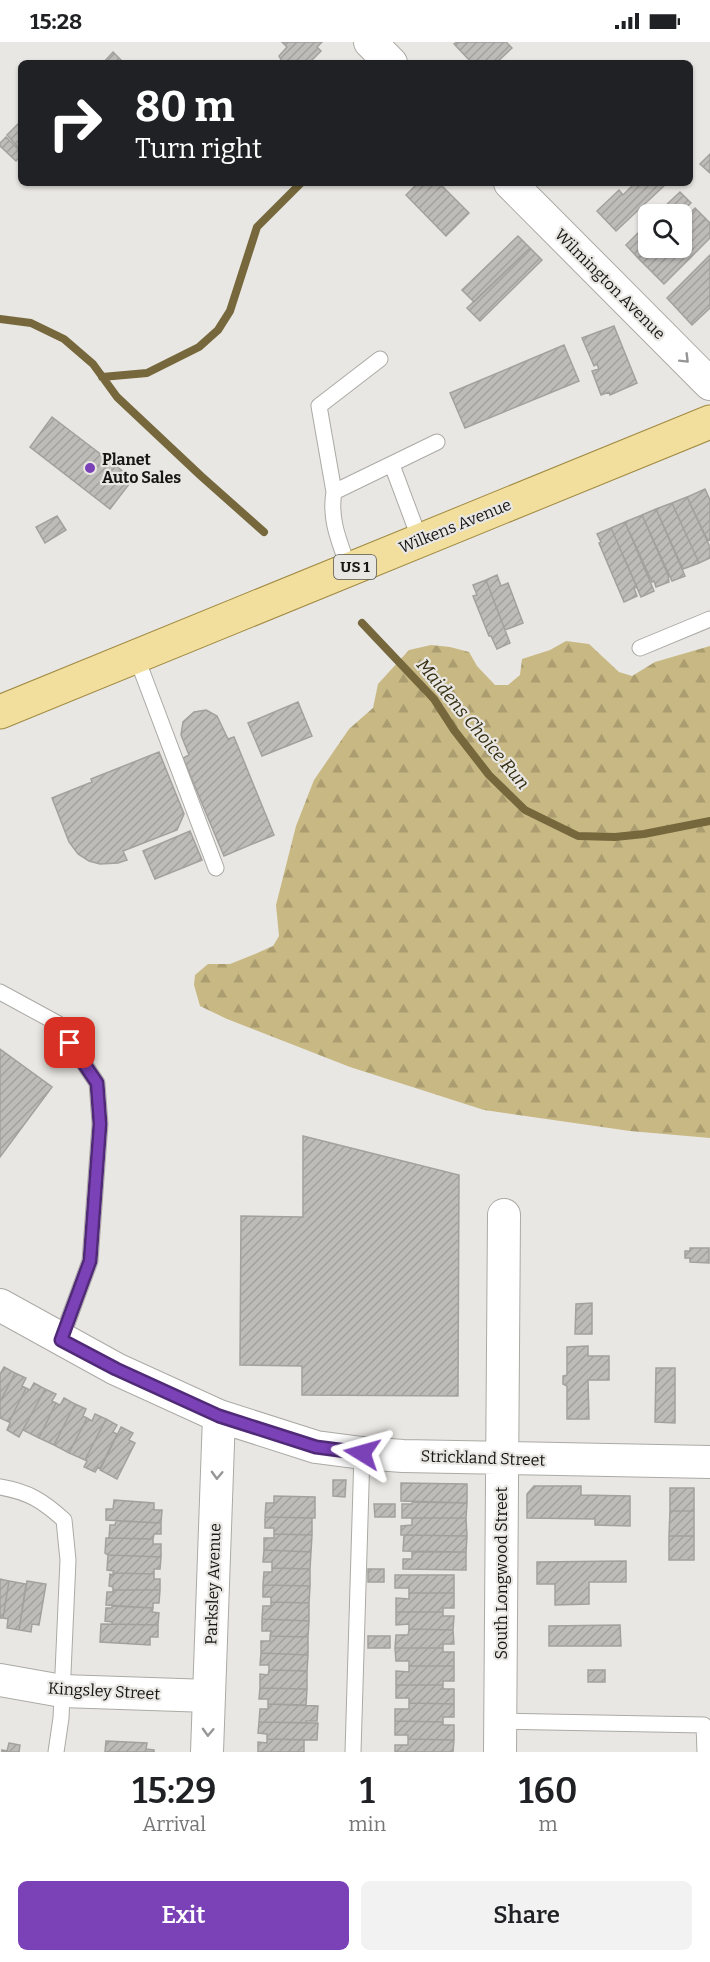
<!DOCTYPE html>
<style>
:root{--surface:#fff;--page:#f2f2f2;--text:#202124;--muted:#757577;--accent:#7b41b7}
body{margin:0;font-family:Bitter,serif;background:var(--page);color:var(--text);height:100vh;display:flex;flex-direction:column;font-size:22px;white-space:nowrap}
*{box-sizing:border-box;margin:0}
p{font-size:20px;color:var(--muted)}
.icon{flex:none;width:33px;height:33px;fill:none;stroke:currentColor;stroke-width:2;stroke-linecap:round;stroke-linejoin:round}
.map{position:relative;height:1710px;overflow:hidden}
.drawer{display:flex;flex-direction:column;background:var(--surface);flex:1}
.drawer>*{flex:none}
.hud{position:absolute;left:18px;top:18px;width:675px;height:126px;border-radius:9px;box-shadow:0 2px 4px #0004;background:#202124;color:#fff;overflow:hidden}
.buttons{position:absolute;left:638px;top:162px;display:grid;gap:12px}
.buttons a{display:grid;place-items:center;width:54px;height:54px;border-radius:9px;background:var(--surface);box-shadow:0 2px 4px #0004;font-size:30px}
.pin{position:absolute;display:grid;place-items:center;width:51px;height:51px;color:#fff;margin:-26px;border-radius:12px;box-shadow:0 3px 9px #0006}
.me{position:absolute;width:66px;margin:-33px;rotate:278deg;stroke-linejoin:round;filter:drop-shadow(0 0 4px #0008)}
.turn{display:flex;align-items:center;gap:21px;height:126px;padding:0 18px;font-size:27px}
.turn .icon{width:78px;height:78px;stroke-width:2.5}
.turn b{display:block;font-size:42px;line-height:51px}
.eta{display:flex;justify-content:space-evenly;align-items:center;height:102px;text-align:center}
.eta b{font-size:36px;font-weight:600;line-height:42px}
.primary-button{display:flex;gap:12px;margin-top:auto;padding:12px 18px}
.primary-button a{flex:1;height:69px;border-radius:9px;background:var(--accent);color:#fff;font-size:24px;font-weight:600;line-height:69px;text-align:center}
.primary-button a+a{background:var(--page);color:var(--text)}
.status{display:flex;justify-content:space-between;align-items:center;height:42px;padding:0 30px;background:var(--surface);direction:ltr}
.status svg{height:16px;fill:currentColor}
.map>svg:first-child{display:block}
.forest{fill:url(#forest-firs)}
.lines{fill:none;stroke-linecap:round;stroke-linejoin:round}
.stream{stroke:#76683c;stroke-width:8}
.building{fill:url(#building-hatch);stroke:#a3a19d;stroke-width:1.5}
.lane-casing{stroke:#abaaa5;stroke-width:17}
.street-casing{stroke:#abaaa5;stroke-width:34}
.primary-casing{stroke:#a08a42;stroke-width:35}
.lane{stroke:#fff;stroke-width:15}
.street{stroke:#fff;stroke-width:32}
.primary{stroke:#f2df9d;stroke-width:33}
.oneway{stroke:#979696}
.route-casing{stroke:#502a77;stroke-width:15}
.route{stroke:#7b41b7;stroke-width:10}
.poi-dot{fill:#7b41b7;stroke:#e9e7e3;stroke-width:2}
.labels{text-anchor:middle;dominant-baseline:central;stroke-width:4.5;stroke-linejoin:round;paint-order:stroke}
.shield{fill:#e9e7e3;stroke:#565553;stroke-width:1.5}
.shield-label{font-size:15px;font-weight:bold;fill:#171615}
.street-label{font-size:16px;fill:#171615;stroke:#e9e7e3}
.poi-label{font-size:16px;font-weight:bold;fill:#171615;stroke:#e9e7e3;text-anchor:start}
.water-label{font-size:18px;font-style:italic;fill:#352d10;stroke:#e9e7e3}
</style>
<div class="status"><b>15:28</b><svg viewBox="0 0 49 12"><path d="M0 12V9h3v3zM5 12V6h3v6zM10 12V3h3v9zM15 12V0h3v12zM26 1h20v11H26zM47 4h2v5h-2z"/></svg></div>
<div class="map">
<svg width="710" height="1710" viewBox="0 0 710 1710">
<defs>
<pattern id="forest-firs" width="22" height="20" patternUnits="userSpaceOnUse" patternTransform="scale(1.5)"><rect width="22" height="20" fill="#c8b883"/><path d="M5 1l3.5 6h-7zM16 11l3.5 6h-7z" fill="#ab9d70"/></pattern>
<pattern id="building-hatch" width="6" height="6" patternUnits="userSpaceOnUse" patternTransform="scale(1.5)"><rect width="6" height="6" fill="#bebcb8"/><path d="M-1 1l2-2M0 6l6-6M5 7l2-2" fill="none" stroke="#a3a19d"/></pattern>
</defs>
<rect width="100%" height="100%" fill="#e9e7e3"/>
<path class="forest" d="M566,599L589,602L619,630L632,634L655,620L710,604V1096L630,1089L484,1068L350,1025L227,977L200,964L194,943L195,933L208,922H230L255,912L273,904L279,894L276,863L296,784L314,738L349,687L373,666L378,642L409,608L431,603L450,605L469,610L477,624L495,643H508L520,633L522,617L550,608Z"/>
<g class="lines">
<path class="stream" d="M0,277L31,281L64,297L93,322L117,355L201,434L264,490
M102,335L147,331L199,305L218,288L230,269L257,185L301,141
M362,581L434,657L454,688L489,733L525,768L578,794L615,795L644,792L710,779"/>
</g>
<path class="building" d="M282,0H322L317,5L321,9L309,21H283L279,14L287,5Z
M457,0H506L512,6L496,21H472L454,2Z
M113,10L123,20L121,21H103Z
M21,79V108L7,93Z
M6,95L21,110V114L16,119L0,104V101Z
M710,112V131L700,122Z
M418,141H439L469,171L446,194L406,153Z
M635,141H667L616,189L597,169L619,148L623,153Z
M680,150L691,161L679,172H651L658,165H664Z
M695,166L706,177L681,201V180Z
M648,175L649,206L638,216L626,203L645,184V178Z
M706,177L710,181V196L664,242L652,230L676,206H681V201Z
M518,194L530,206L474,260L462,248Z
M530,206L542,218L480,279L467,266Z
M649,206H676L652,230L638,216Z
M710,213V266L692,283L667,256Z
M614,284L637,341L610,353L609,350L601,353L592,329L599,327L597,322L594,324L582,296Z
M564,303L579,339L465,386L450,351Z
M52,375L133,437L110,467L30,405Z
M705,447L710,458V498L708,499L687,455Z
M687,455L710,505V516L699,521L672,461Z
M672,461L699,521L683,527L656,467Z
M656,467L685,534L672,539L642,473Z
M642,473L668,533L669,540L656,545L654,539L652,540L625,480Z
M57,474L66,488L45,501L36,485Z
M625,480L654,549L641,555L611,486Z
M611,486L637,545L634,546L637,554L624,560L599,501L601,500L597,492Z
M497,533L501,544L508,541L523,581L505,588L486,538Z
M486,538L510,601L497,607L491,594H489L473,554L477,553L473,543Z
M298,660L312,694L262,714L248,681Z
M206,668L217,674L228,697L234,695L274,793L224,814L183,716L189,713L181,693L183,680L194,670Z
M159,710L184,772L177,788L123,809L127,818L118,821L100,822L89,819L78,812L69,800L52,756L92,740L91,737Z
M190,789L202,818L155,837L143,809Z
M0,1007L52,1045L0,1115Z
M303,1094L459,1133L458,1354L302,1353V1324L240,1323L241,1174L303,1175Z
M690,1206H709V1221L690,1220V1216H685V1209H690Z
M592,1261V1292H575L576,1262Z
M588,1304V1314H609V1338H588L589,1377H567V1344L563,1342V1334L567,1333V1305Z
M4,1325L15,1331L0,1360V1332Z
M656,1326H675V1381L655,1380Z
M15,1331L26,1336L22,1344L26,1346L9,1380L0,1376V1360Z
M34,1341L45,1347L19,1395L7,1388L10,1381L9,1380L26,1346L30,1348Z
M45,1347L56,1352L52,1359L56,1361L39,1396L23,1388Z
M64,1356L75,1362L54,1403L39,1396L56,1361L60,1363Z
M75,1362L86,1367L83,1374L87,1376L69,1411L54,1403Z
M95,1372L106,1377L85,1418L69,1411L87,1376L92,1379Z
M106,1377L117,1383L113,1390L117,1392L100,1426L98,1425L95,1430L84,1425L87,1419L85,1418Z
M121,1385L133,1391L129,1398L135,1401L117,1437L100,1428Z
M333,1438H346L345,1455L333,1454Z
M401,1441L467,1442V1461L401,1459Z
M534,1444H581V1453L630,1454V1484L595,1483V1477L527,1476V1452Z
M670,1446H694V1469H670Z
M274,1454L315,1455V1476L265,1475L266,1461H274Z
M114,1458L154,1461V1468H162L161,1481L106,1478V1467H113Z
M412,1460L467,1461L466,1476H402V1462H412Z
M374,1462H395V1475H375Z
M670,1469H694V1494H669Z
M265,1475L312,1476V1493L274,1492V1486H265Z
M412,1476H466L467,1494L401,1493V1484L412,1483Z
M116,1479L161,1481V1492H154L153,1497L109,1496L110,1483H115Z
M274,1492L312,1493L311,1510L264,1508V1496H274Z
M404,1493L467,1494L466,1510L403,1509Z
M669,1494H694V1518H669Z
M106,1496L153,1497V1502H161V1515L108,1513L105,1511Z
M264,1508L311,1510L310,1527L272,1526V1520H263Z
M412,1510H466V1528L403,1527V1517H412Z
M108,1513L161,1515L160,1527H154V1532L113,1531L114,1529L107,1528Z
M626,1519V1540H589V1562L555,1563V1542H537V1520Z
M272,1526L310,1527V1544L263,1543L264,1530H272Z
M368,1527H384V1540H368Z
M113,1531L154,1532V1537H160V1548H113V1545L109,1544L110,1532L113,1533Z
M395,1533H454V1551H409V1546H395Z
M0,1537L9,1539L3,1576H0Z
M9,1539L26,1542L19,1588L7,1586L8,1577L3,1576Z
M27,1539L46,1542L39,1583L32,1582L31,1590L19,1588Z
M263,1543L310,1544L309,1561L271,1560V1555H263Z
M113,1548H160L159,1561H153V1566L106,1563L107,1550H113Z
M409,1551H454V1566H443V1570H396V1556L409,1557Z
M271,1560L309,1561V1579L262,1577L263,1564H271Z
M112,1564L153,1566L152,1570L159,1571L158,1583L112,1582V1580L105,1579L106,1566H112Z
M396,1570H443V1574H454L453,1588L409,1587V1582L396,1583Z
M262,1577L309,1579L308,1595L270,1594L271,1589H262Z
M101,1582L158,1583V1595H150V1603L100,1600Z
M620,1583L621,1604H549V1584Z
M409,1587L453,1588L454,1602H443V1606H395L396,1593H408Z
M270,1594L308,1595V1613L261,1611V1599H270Z
M368,1594H390V1606H368Z
M395,1606H443V1610H454V1624H409V1619H396Z
M261,1611L308,1613L307,1629L269,1628V1623H260Z
M409,1624H454V1639H443V1643H396V1629L409,1630Z
M269,1628L307,1629V1647L260,1646V1632L268,1633Z
M588,1628H605V1640H588Z
M396,1643H443V1647H454V1662L409,1661V1656H396Z
M260,1646L307,1647L306,1663L268,1662V1657H259Z
M409,1661L454,1662V1675H443V1680L395,1679V1667H409Z
M268,1662L318,1664L317,1679H306V1681L259,1680L260,1667H268Z
M395,1679L443,1680V1683H454V1698L408,1697V1693H395Z
M259,1680L318,1681L317,1698L267,1697V1692L258,1691Z
M267,1697L304,1698V1710H258V1700L267,1701Z
M408,1697L454,1698L453,1710H395V1703H408Z
M106,1699L147,1701L146,1707L154,1708V1710H105Z
M9,1701L20,1703L19,1710H2V1708L7,1709Z"/>
<g class="lines">
<defs>
<path id="lane" d="M392,423L420,498
M334,450L319,364L380,317
M349,527C340,501 329,478 334,450L437,400
M640,606L710,577
M136,614L216,826
M0,950L57,981L97,1041L100,1082L90,1219L61,1298
M0,1445C29,1450 43,1459 64,1478L68,1518L61,1676L56,1710
M501,1679L704,1683L705,1710
M353,1710L362,1411"/>
<path id="street" d="M370,0L391,21
M510,141L710,342
M0,1263L116,1327L219,1374L316,1405L362,1411L403,1414L710,1420
M0,1638L62,1649L209,1654
M207,1710L219,1374
M500,1710L504,1173"/>
<path id="primary" d="M0,670L710,380"/>
</defs>
<use href="#lane" class="lane-casing"/>
<use href="#street" class="street-casing"/>
<use href="#primary" class="primary-casing"/>
<use href="#lane" class="lane"/>
<use href="#street" class="street"/>
<use href="#primary" class="primary"/>
</g>
<defs><path id="oneway-chevron" d="M-2-3.5L2.5 0L-2 3.5" fill="none" stroke-width="1.6" stroke-linecap="round" stroke-linejoin="round" transform="scale(1.5)"/></defs>
<g class="oneway">
<use href="#oneway-chevron" transform="translate(685 317) rotate(45)"/>
<use href="#oneway-chevron" transform="translate(217 1433) rotate(92)"/>
<use href="#oneway-chevron" transform="translate(208 1690) rotate(92)"/>
</g>
<g class="lines">
<defs>
<path id="route" d="M70,1001L97,1041L100,1082L90,1219L61,1298L116,1327L219,1374L316,1405L362,1411"/>
</defs>
<use href="#route" class="route-casing"/>
<use href="#route" class="route"/>
</g>
<circle class="poi-dot" cx="90" cy="426" r="6"/>
<g class="labels">
<rect class="shield" x="334" y="513" width="42" height="24" rx="4.5"/>
<g class="shield-label">
<text x="355" y="525">US 1</text>
</g>
<g class="street-label">
<text transform="translate(610 242) rotate(45)">Wilmington Avenue</text>
<text transform="translate(455 484) rotate(-22)">Wilkens Avenue</text>
<text transform="translate(483 1416) rotate(2)">Strickland Street</text>
<text transform="translate(501 1531) rotate(-90)">South Longwood Street</text>
<text transform="translate(213 1542) rotate(-88)">Parksley Avenue</text>
<text transform="translate(104 1649) rotate(3)">Kingsley Street</text>
</g>
<g class="poi-label">
<text x="102" y="417">Planet<tspan x="102" dy="18">Auto Sales</tspan></text>
</g>
<g class="water-label">
<text transform="translate(473 682) rotate(50)">Maidens Choice Run</text>
</g>
</g>
</svg>
<div class="buttons">
<a><svg class="icon" aria-label="search" viewBox="0 0 24 24"><circle cx="10" cy="10" r="6"/><path d="M15 15l6 6"/></svg></a>
</div>
<div class="pin" style="left:70px;top:1001px;background:#d93025"><svg class="icon" aria-label="arrive" viewBox="0 0 24 24"><path d="M6 21V4h12l-3 4 3 4H6"/></svg></div>
<svg class="me" style="left:362px;top:1411px" viewBox="-20 -20 40 40"><path d="M0-17L14 15 0 8-14 15z" fill="#7b41b7" stroke="#fff" stroke-width="4"/></svg>
<div class="hud">
<div class="turn"><svg class="icon" aria-label="right" viewBox="0 0 24 24"><path d="M7 20v-9h11M14 6l5 5-5 5"/></svg><div><b>80 m</b>Turn right</div></div>
</div>
</div>
<section class="drawer">
<div class="eta">
<div><b>15:29</b><p>Arrival</p></div>
<div><b>1</b><p>min</p></div>
<div><b>160</b><p>m</p></div>
</div>
<div class="primary-button"><a>Exit</a><a>Share</a></div>
</section>
